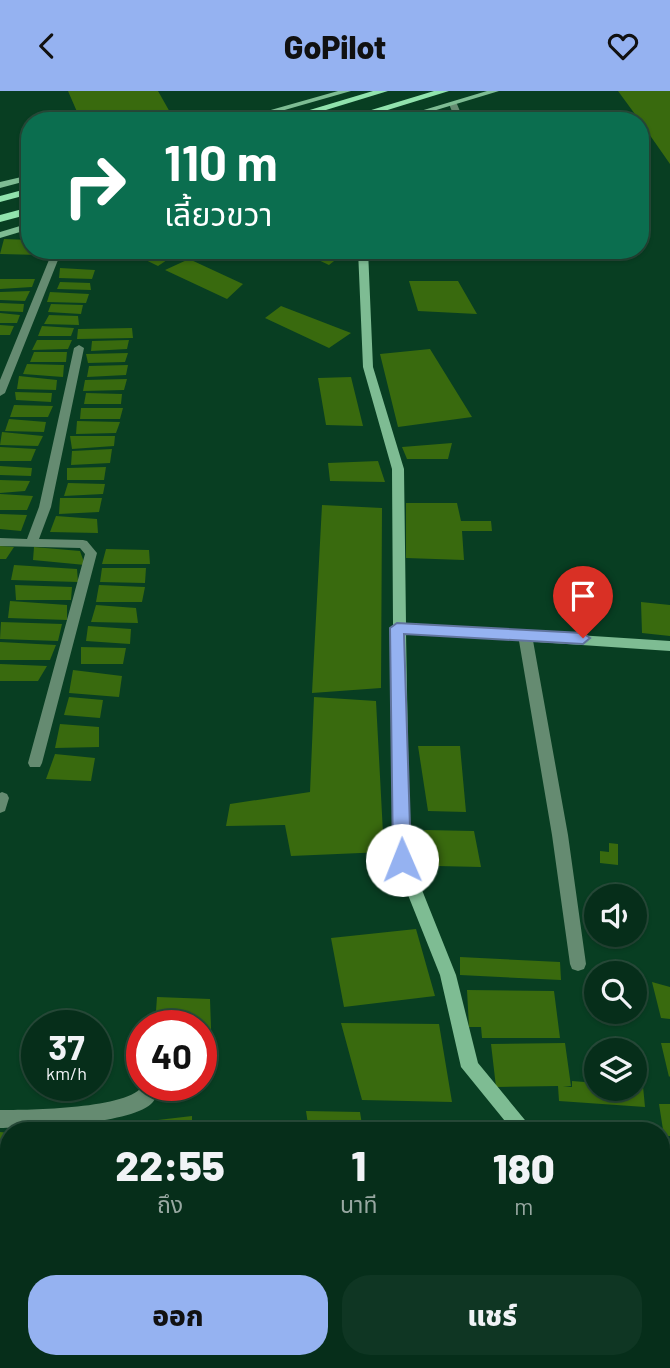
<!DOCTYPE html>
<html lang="th">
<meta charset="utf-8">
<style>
:root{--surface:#062e1a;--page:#0f3623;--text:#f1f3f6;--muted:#98a8a2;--line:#274a39;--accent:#95b2f1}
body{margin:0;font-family:Barlow,"Noto Sans Thai",sans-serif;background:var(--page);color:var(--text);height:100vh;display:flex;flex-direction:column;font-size:26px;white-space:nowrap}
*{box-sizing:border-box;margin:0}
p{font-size:23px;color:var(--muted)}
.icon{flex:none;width:38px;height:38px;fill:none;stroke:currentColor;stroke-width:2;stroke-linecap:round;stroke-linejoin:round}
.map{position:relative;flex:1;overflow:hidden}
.drawer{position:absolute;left:0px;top:1031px;width:670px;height:247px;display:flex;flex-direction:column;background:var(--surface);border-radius:28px 28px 0 0;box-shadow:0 2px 5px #0004,0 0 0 2px var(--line)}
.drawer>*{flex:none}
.hud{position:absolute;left:21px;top:21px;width:628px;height:147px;border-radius:28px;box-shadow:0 2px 5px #0004,0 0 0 2px var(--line);background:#0b6e4f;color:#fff;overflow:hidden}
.fabs{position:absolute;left:584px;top:793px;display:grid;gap:14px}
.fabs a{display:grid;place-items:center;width:63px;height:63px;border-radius:50%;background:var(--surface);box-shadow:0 2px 5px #0004,0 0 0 2px var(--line);font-size:35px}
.speed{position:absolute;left:21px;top:919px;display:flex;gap:14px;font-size:35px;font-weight:700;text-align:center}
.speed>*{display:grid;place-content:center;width:91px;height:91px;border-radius:50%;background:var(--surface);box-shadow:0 2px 5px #0004,0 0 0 2px var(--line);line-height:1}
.speed small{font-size:18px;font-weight:400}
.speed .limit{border:10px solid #d22;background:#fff;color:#111}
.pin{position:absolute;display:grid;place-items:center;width:60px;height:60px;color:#fff;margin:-72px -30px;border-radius:50% 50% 50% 0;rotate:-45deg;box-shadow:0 0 7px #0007}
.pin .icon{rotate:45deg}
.me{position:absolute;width:77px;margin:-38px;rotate:359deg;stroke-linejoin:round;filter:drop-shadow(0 0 5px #0008)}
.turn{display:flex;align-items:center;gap:24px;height:147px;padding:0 28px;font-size:32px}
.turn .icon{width:91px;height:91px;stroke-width:2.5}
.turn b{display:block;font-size:49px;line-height:60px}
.eta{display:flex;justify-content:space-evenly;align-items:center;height:119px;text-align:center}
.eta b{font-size:42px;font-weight:800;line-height:49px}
.button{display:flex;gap:14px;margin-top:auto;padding:14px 28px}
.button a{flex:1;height:80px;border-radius:28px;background:var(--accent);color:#111;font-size:28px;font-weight:800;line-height:80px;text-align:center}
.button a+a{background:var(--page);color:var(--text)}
header{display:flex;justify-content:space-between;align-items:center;height:91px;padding:0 28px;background:var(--accent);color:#111;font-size:32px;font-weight:800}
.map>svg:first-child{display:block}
.building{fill:#396a0e}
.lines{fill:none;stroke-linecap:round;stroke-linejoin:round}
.street{fill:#658b71;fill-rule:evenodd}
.secondary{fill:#7ebc93;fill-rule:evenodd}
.primary{fill:#91e3ad;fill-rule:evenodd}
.route{fill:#95b2f1;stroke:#61749d;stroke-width:2}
</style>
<header><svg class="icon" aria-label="back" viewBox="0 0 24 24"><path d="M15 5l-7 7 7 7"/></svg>GoPilot<svg class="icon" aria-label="heart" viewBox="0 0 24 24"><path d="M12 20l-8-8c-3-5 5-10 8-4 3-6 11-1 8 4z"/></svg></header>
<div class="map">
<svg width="670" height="1277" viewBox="0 0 670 1277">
<rect width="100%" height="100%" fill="#083e22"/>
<path class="building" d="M68,0H158L171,23L116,30H81Z
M618,0H670V73L640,30Z
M4,148L30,149V159H45L41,164L0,163Z
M125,159H169L176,163L158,175Z
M297,159H348L329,174Z
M189,168L243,193L227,208L165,179Z
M60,177L95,179L92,188L59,187Z
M0,188H35L32,196L0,198Z
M409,190H458L477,223L418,220Z
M60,191L90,192L91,199L57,198Z
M30,200L25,210L0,209V201Z
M50,201L89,203L86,212L47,211Z
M0,212L24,213L23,221L0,220Z
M51,213L83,214L81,223L48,221Z
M281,215L351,242L329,257L265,227Z
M0,222L20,224L17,232H0Z
M49,224L78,225L79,234L44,233Z
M0,234L14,235L10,244H0Z
M42,235L74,237L71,245H38Z
M132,237L133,247L77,248L78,238Z
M37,249H72L68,258L32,259Z
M129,249L127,258L91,260L92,250Z
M430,258L472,326L398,336L380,263Z
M34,261H67L66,271H30Z
M128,262L125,271L88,272L86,263Z
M27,273L64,274L63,286L23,283Z
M128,274L126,284L87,286L89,275Z
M19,285L57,289L56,299L17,298Z
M351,286L363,335L326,334L318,287Z
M127,288L124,299L83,300L85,289Z
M15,301L52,302L51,311L16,309Z
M86,302L122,303L121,313H84Z
M14,314L53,315L48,326H10Z
M81,317H123L120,328H80Z
M9,328L46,331L44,341L5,340Z
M77,330L120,331L116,342L76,343Z
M2,341L43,345L38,355L0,354Z
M70,345H115L114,355L72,358Z
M452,352L448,368H407L402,356Z
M0,356L36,358L31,370H0Z
M112,358L110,372L71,374L72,360Z
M378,370L385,391L330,390L328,372Z
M0,375L32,377L31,385L0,384Z
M106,376L104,389H67V377Z
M0,389L30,390L25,400L0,402Z
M68,392L105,393L103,403L64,405Z
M0,403L33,405L27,419H0Z
M60,407H102L99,421L59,423Z
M406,412H457L461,430H491L492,440H462L464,469L406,467Z
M322,414L382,417L381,597L312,602Z
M0,423L27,424L21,440L0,438Z
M56,425L97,428L98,442L50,441Z
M0,455L14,456L6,468H0Z
M34,456L80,460L85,474L33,469Z
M106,458L149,459L150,473H102Z
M14,474L77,478L78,491L11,489Z
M102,477H146L145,492L100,491Z
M15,494L72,496L71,509H16Z
M99,494L145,496L142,511H96Z
M10,510L67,514V529L8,527Z
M641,511L670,514V545L642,542Z
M96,514L136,517L138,532L91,531Z
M1,531L62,533L58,550L0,548Z
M88,535L131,538L130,553L86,550Z
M0,551L56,554L50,569H0Z
M81,556L126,557L123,573H81Z
M0,573L47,575L38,590H0Z
M73,579L122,585L119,606L69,602Z
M69,606L103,609L100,627L64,624Z
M314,606L376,610L384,761L291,765L285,734L226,735L230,713L310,701Z
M60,633L99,636V656L55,657Z
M418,655H460L466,721L428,720Z
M55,663L95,667L91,690L46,688Z
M424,739L474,740L481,776L438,775Z
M609,752L618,753V774L600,772V760L609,761Z
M416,838L435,905L344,916L331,847Z
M460,866L560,871L561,889L460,884Z
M652,891L670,896V928L661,927Z
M467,899L554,900L560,947H482L481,936H469Z
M157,906L210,908L212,965L201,963V934H155Z
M341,932L439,933L452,1011L362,1009Z
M565,952L571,995L563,996H572V990L597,992V998L643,995L645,1016L559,1010L558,995L496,996L491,953Z
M661,952H670V985L669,986Z
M659,1013H670V1045H664Z
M306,1020L360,1021L363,1040H309Z
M192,1025V1040H81V1038Z
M478,1034V1040H405V1037Z
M0,1041L9,1042V1062L0,1061Z
M0,1090L6,1091L1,1119H0Z
M0,1206L9,1207V1269H67L66,1277H0Z
M662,1261L670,1264V1277H579L578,1269H662Z
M272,1269H312L313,1274L272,1271Z
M476,1271L534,1275V1277H477Z"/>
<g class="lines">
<path class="street" d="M453,11L457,13L464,30H456L449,13Z
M53,159H62L5,302L0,305V289Z
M79,254L84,257L51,416L39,448L83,449L87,450L97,462L42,672L40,676H30L28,672L85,463L80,457L0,455V447L27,448L39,416L74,257Z
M525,539L532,544L568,744L586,873L584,878L578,880L572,878L570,873L552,744L518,544Z
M2,701L7,703L9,707L5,720L0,722V702Z
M143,994H161C158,1000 156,1009 151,1013C127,1034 33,1036 0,1037V1019C28,1019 131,1018 143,994Z
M662,1109L670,1111V1129L662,1127Z"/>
<path class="secondary" d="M338,0H351L246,30H232Z
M487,0H499L400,30H387Z
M30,84V89L0,97V91Z
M30,132V138L0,147V141Z
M358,159H368L373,276L404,378L406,533L670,550V560L406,542L410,769L456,884L478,972L534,1040H513L461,976L440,884L394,769L393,540L391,537L393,534L392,378L363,276Z
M553,1269H573V1277H553Z"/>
<path class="primary" d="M373,0H388L290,30H273Z
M434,0H449L352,30H335Z
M30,97V103L0,111V105Z
M30,116V123L0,131V124Z"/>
</g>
<path class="route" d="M397,532L583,542L590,547L583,553L404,543L411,769L402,776L393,769L390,537Z"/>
</svg>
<div class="fabs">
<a><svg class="icon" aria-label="sound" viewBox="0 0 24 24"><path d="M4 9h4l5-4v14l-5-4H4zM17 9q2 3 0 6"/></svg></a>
<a><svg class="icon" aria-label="search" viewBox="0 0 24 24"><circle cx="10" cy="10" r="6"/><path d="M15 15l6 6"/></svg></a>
<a><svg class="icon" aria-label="layers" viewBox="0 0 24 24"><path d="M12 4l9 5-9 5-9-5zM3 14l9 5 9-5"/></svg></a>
</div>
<div class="speed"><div>37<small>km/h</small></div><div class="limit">40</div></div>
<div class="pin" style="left:583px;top:547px;background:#d93025"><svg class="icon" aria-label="arrive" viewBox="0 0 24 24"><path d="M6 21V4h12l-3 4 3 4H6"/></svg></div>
<svg class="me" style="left:402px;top:769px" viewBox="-20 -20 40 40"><circle r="19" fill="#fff"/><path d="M0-13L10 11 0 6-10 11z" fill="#95b2f1"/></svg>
<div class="hud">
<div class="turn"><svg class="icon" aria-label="right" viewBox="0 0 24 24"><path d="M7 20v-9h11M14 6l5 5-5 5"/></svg><div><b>110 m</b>เลี้ยวขวา</div></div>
</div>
<section class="drawer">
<div class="eta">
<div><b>22:55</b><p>ถึง</p></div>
<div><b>1</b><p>นาที</p></div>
<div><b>180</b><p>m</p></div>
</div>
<div class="button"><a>ออก</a><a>แชร์</a></div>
</section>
</div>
